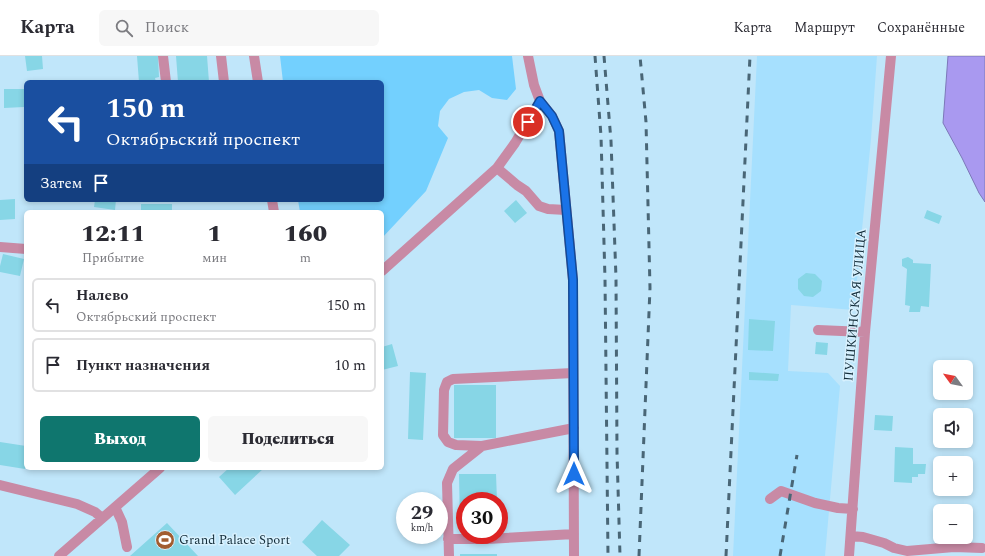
<!DOCTYPE html>
<html lang="ru">
<meta charset="utf-8">
<style>
:root{--surface:#fff;--page:#f7f7f7;--text:#2b2b33;--muted:#7c7c81;--line:#e1e1e2;--accent:#0f766e}
body{margin:0;font-family:Spectral,serif;background:var(--page);color:var(--text);height:100vh;display:flex;flex-direction:column;font-size:15px;white-space:nowrap}
*{box-sizing:border-box;margin:0}
p{font-size:13px;color:var(--muted)}
.icon{flex:none;width:22px;height:22px;fill:none;stroke:currentColor;stroke-width:2;stroke-linecap:round;stroke-linejoin:round}
.map{position:relative;flex:1;overflow:hidden}
.details{position:absolute;left:24px;top:154px;width:360px;height:260px;display:flex;flex-direction:column;background:var(--surface);border-radius:6px;box-shadow:0 2px 6px #0003}
.details>*{flex:none}
.top-card{position:absolute;left:24px;top:24px;width:360px;height:122px;border-radius:6px;box-shadow:0 2px 6px #0003;background:#1a4fa0;color:#fff;overflow:hidden}
.needle{width:26px;rotate:303deg}
.controls{position:absolute;left:933px;top:304px;display:grid;gap:8px}
.controls a{display:grid;place-items:center;width:40px;height:40px;border-radius:6px;background:var(--surface);box-shadow:0 2px 6px #0003;font-size:20px}
.speed{position:absolute;left:396px;top:436px;display:flex;gap:8px;font-size:20px;font-weight:700;text-align:center}
.speed>*{display:grid;place-content:center;width:52px;height:52px;border-radius:50%;background:var(--surface);box-shadow:0 2px 6px #0003;line-height:1}
.speed small{font-size:10px;font-weight:400}
.speed .limit{border:6px solid #d22;background:#fff;color:#111}
.pin{position:absolute;display:grid;place-items:center;width:34px;height:34px;color:#fff;margin:-17px;border:2px solid #fff;border-radius:50%;box-shadow:0 1px 4px #0007}
.me{position:absolute;width:44px;margin:-22px;rotate:0deg;stroke-linejoin:round;filter:drop-shadow(0 0 3px #0008)}
.turn{display:flex;align-items:center;gap:14px;height:84px;padding:0 16px;font-size:18px}
.turn .icon{width:52px;height:52px;stroke-width:2.5}
.turn b{display:block;font-size:28px;line-height:34px}
.then{display:flex;align-items:center;height:38px;padding:0 16px;background:#0003;gap:8px;font-size:15px}
.eta{display:flex;justify-content:space-evenly;align-items:center;height:68px;text-align:center}
.eta b{font-size:24px;font-weight:800;line-height:28px}
.action{display:flex;gap:8px;margin-top:auto;padding:8px 16px}
.action a{flex:1;height:46px;border-radius:6px;background:var(--accent);color:#fff;font-size:16px;font-weight:800;line-height:46px;text-align:center}
.action a+a{background:var(--page);color:var(--text)}
ul{padding:0;list-style:none}
li{display:flex;align-items:center;gap:12px;height:54px;margin:0 8px 6px;padding:0 8px;border:2px solid var(--line);border-radius:6px}
li div{flex:1}
li b{display:block;font-size:15px}
li em{font-style:normal}
header{display:flex;align-items:center;gap:24px;box-sizing:border-box;height:56px;padding:0 20px;background:var(--surface);border-bottom:1px solid var(--line)}
header strong{font-size:19px}
nav{display:flex;gap:22px;margin-inline-start:auto;font-size:14px}
.search{width:280px;height:36px;background:var(--page);display:flex;align-items:center;gap:10px;box-sizing:border-box;padding:0 14px;border-radius:6px;color:var(--muted);font-size:15px}
.map>svg:first-child{display:block}
.built{fill:#a6e0fe}
.green{fill:#73d0fe}
.water{fill:#a999f0;stroke:#7c78b9}
.building{fill:#87d6e6}
.lines{fill:none;stroke-linecap:round;stroke-linejoin:round}
.minor{stroke:#c88aa5;stroke-width:10}
.rail{stroke:#496676;stroke-width:3;stroke-dasharray:7 7;stroke-linecap:butt}
.route-casing{stroke:#114b97;stroke-width:10}
.route{stroke:#1a73e8;stroke-width:7}
.labels{text-anchor:middle;dominant-baseline:central;stroke-width:3;stroke-linejoin:round;paint-order:stroke}
.street-label{font-size:13px;fill:#122c39;stroke:#d8f1fe}
.poi-label{font-size:13px;fill:#122c39;stroke:#d8f1fe;text-anchor:start}
</style>
<header>
<strong>Карта</strong>
<div class="search"><svg class="icon" aria-label="search" viewBox="0 0 24 24"><circle cx="10" cy="10" r="6"/><path d="M15 15l6 6"/></svg>Поиск</div>
<nav><a>Карта</a><a>Маршрут</a><a>Сохранённые</a></nav>
</header>
<div class="map">
<svg width="985" height="500" viewBox="0 0 985 500">
<rect width="100%" height="100%" fill="#c0e6fa"/>
<path class="built" d="M757,0H877L871,83L854,254L791,249L788,315L828,317L840,330L825,500H733Z"/>
<path class="green" d="M280,0H512L516,33L507,44L492,42L479,34L464,36L449,43L440,55L438,70L448,82L426,135L382,182V156H300L298,144H382V26H283Z"/>
<path class="water" d="M948,0H985V146L979,137L962,102L943,67Z"/>
<path class="building" d="M25,0H42L43,13L27,15Z
M137,0H158L159,21L155,22L156,26H139Z
M176,0H207L209,26H178Z
M4,33H24V51L4,52Z
M15,143V163L0,164V144Z
M95,144H116L115,154L94,151Z
M516,144L527,157L515,167L504,155Z
M141,148H172V156H141Z
M184,154L201,155V156H184Z
M927,154L942,160L939,168L924,162Z
M3,198L24,203L20,220L0,216V210Z
M908,201L913,204V207L931,208L929,251L921,250L920,256H909L910,250L905,249L907,213L902,210V203Z
M806,217L815,218L822,225L821,235L813,241L804,240L798,233V223Z
M749,263L775,265L773,295L748,294Z
M816,286L828,287L827,299L815,298Z
M392,288L398,310L382,314V291Z
M410,316L426,317L423,384L408,383Z
M749,316L779,318L778,325L749,324Z
M454,329H496V382H454Z
M875,359L893,360L892,375L874,374Z
M0,386L26,390V403L25,413L0,409Z
M895,391L913,392V408H926L925,418H918V421H912V427L894,426Z
M229,412H262L263,413L235,439L219,421Z
M459,418H496L497,445H465V471H460Z
M322,464L350,489L339,500H317L302,486Z
M167,467L198,500H130Z
M460,498H497V500H460Z"/>
<g class="lines">
<path class="minor" d="M163,0L166,26
M221,0L224,26
M254,0L258,26
M528,0L534,29L540,45L552,60L559,75L573,224L574,500
M497,112L517,129L526,135L539,150L548,153L566,154
M272,144L274,156
M0,191L26,193
M382,215L497,112L515,87L540,45
M818,274L865,276
M573,317L453,323L447,326L444,334L443,379L448,386L456,389L482,390L574,372
M0,429L77,448L95,456L102,462
M770,443L781,435L815,447L838,452L853,453
M115,451L122,466L127,491
M851,480L863,481L884,487L894,492L907,495L954,491L982,492
M448,483H487L574,478
M59,500L160,412
M449,500L447,427L453,413L482,390
M849,500L865,276L891,0"/>
<path class="rail" d="M595,0L601,80L605,223L608,500
M604,0L611,85L616,222L617,397L620,500
M639,500L650,232L646,66L640,0
M726,500L750,0
M780,500L797,399"/>
</g>
<g class="lines">
<defs>
<path id="route" d="M528,66L540,45L552,60L559,75L573,224L574,418"/>
</defs>
<use href="#route" class="route-casing"/>
<use href="#route" class="route"/>
</g>
<defs>
<symbol id="stadium-disc" viewBox="-11 -11 22 22"><circle r="9.5" fill="#a25d30" stroke="#d8f1fe"/><path d="M0-5a6.5 5 0 1 0 0 10a6.5 5 0 1 0 0-10ZM-3.5-1.8h7v3.6h-7Z" fill="#fff"/></symbol>
</defs>
<g fill-rule="evenodd">
<use href="#stadium-disc" x="154" y="473" width="22" height="22"/>
</g>
<g class="labels">
<g class="street-label">
<text transform="translate(855 249) rotate(-85)">ПУШКИНСКАЯ УЛИЦА</text>
</g>
<g class="poi-label">
<text x="179" y="484">Grand Palace Sport</text>
</g>
</g>
</svg>
<div class="controls">
<a><svg class="needle" viewBox="-14 -14 28 28"><path d="M0-13l5 13h-10z" fill="#e53935"/><path d="M0 13l5-13h-10z" fill="#7c7c81"/></svg></a>
<a><svg class="icon" aria-label="sound" viewBox="0 0 24 24"><path d="M4 9h4l5-4v14l-5-4H4zM17 9q2 3 0 6"/></svg></a>
<a>+</a>
<a>−</a>
</div>
<div class="speed"><div>29<small>km/h</small></div><div class="limit">30</div></div>
<div class="pin" style="left:528px;top:66px;background:#d93025"><svg class="icon" aria-label="arrive" viewBox="0 0 24 24"><path d="M6 21V4h12l-3 4 3 4H6"/></svg></div>
<svg class="me" style="left:574px;top:418px" viewBox="-20 -20 40 40"><path d="M0-17L14 15 0 8-14 15z" fill="#1a73e8" stroke="#fff" stroke-width="4"/></svg>
<div class="top-card">
<div class="turn"><svg class="icon" aria-label="left" viewBox="0 0 24 24"><path d="M17 20v-9H6M10 6l-5 5 5 5"/></svg><div><b>150 m</b>Октябрьский проспект</div></div>
<div class="then">Затем<svg class="icon" aria-label="arrive" viewBox="0 0 24 24"><path d="M6 21V4h12l-3 4 3 4H6"/></svg></div>
</div>
<section class="details">
<div class="eta">
<div><b>12:11</b><p>Прибытие</p></div>
<div><b>1</b><p>мин</p></div>
<div><b>160</b><p>m</p></div>
</div>
<ul>
<li><svg class="icon" aria-label="left" viewBox="0 0 24 24"><path d="M17 20v-9H6M10 6l-5 5 5 5"/></svg><div><b>Налево</b><p>Октябрьский проспект</p></div><em>150 m</em></li>
<li><svg class="icon" aria-label="arrive" viewBox="0 0 24 24"><path d="M6 21V4h12l-3 4 3 4H6"/></svg><div><b>Пункт назначения</b></div><em>10 m</em></li>
</ul>
<div class="action"><a>Выход</a><a>Поделиться</a></div>
</section>
</div>
